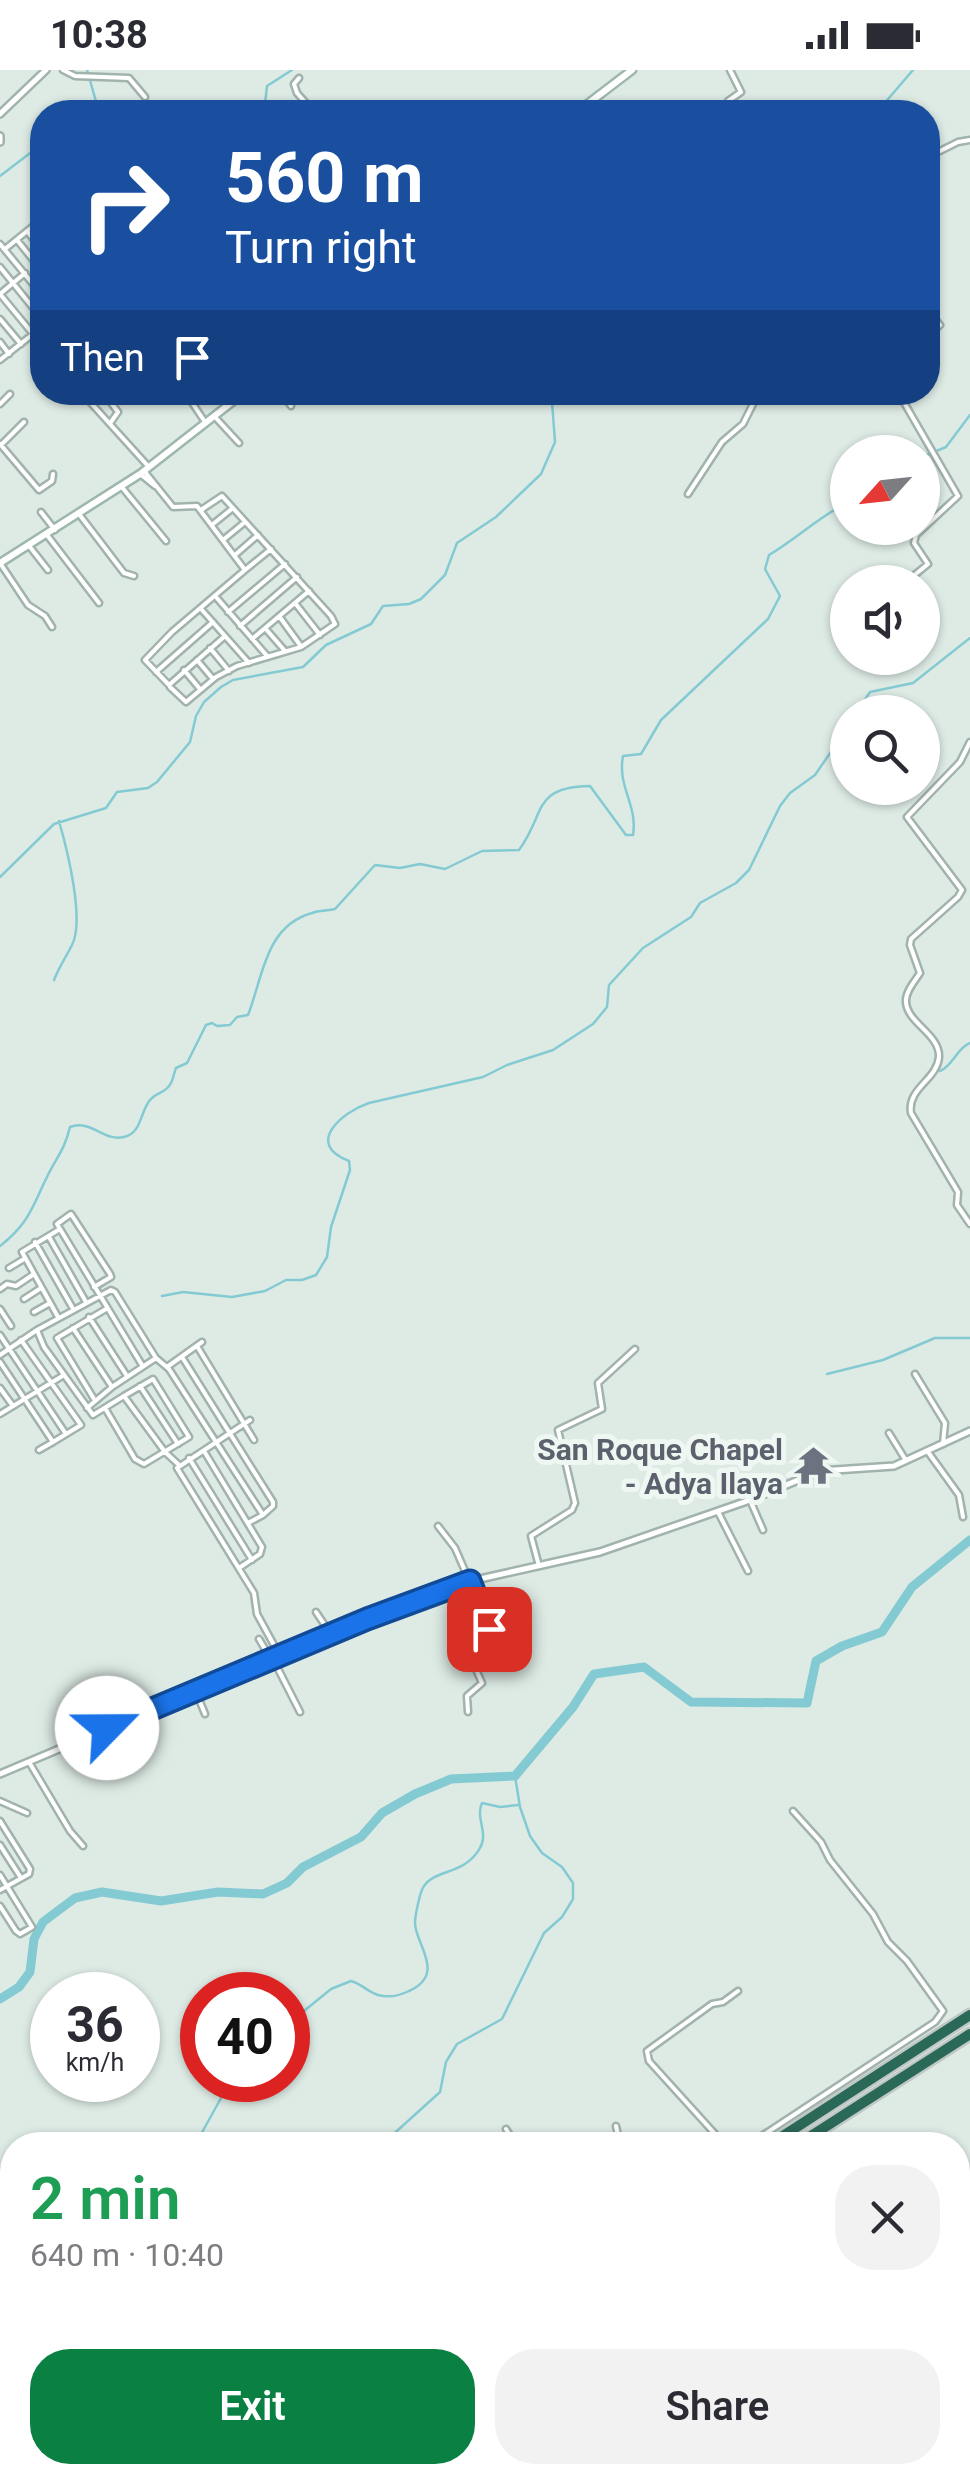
<!DOCTYPE html>
<meta charset="utf-8">
<style>
:root{--surface:#fff;--page:#f2f2f3;--text:#2b2b33;--muted:#7c7c81;--accent:#0b8043}
body{margin:0;font-family:Roboto,sans-serif;background:var(--page);color:var(--text);height:100vh;display:flex;flex-direction:column;font-size:38px;white-space:nowrap}
*{box-sizing:border-box;margin:0}
p{font-size:32px;color:var(--muted)}
.icon{flex:none;width:55px;height:55px;fill:none;stroke:currentColor;stroke-width:2;stroke-linecap:round;stroke-linejoin:round}
.map{position:relative;flex:1;overflow:hidden}
.side{position:absolute;left:0px;top:2062px;width:970px;height:352px;display:flex;flex-direction:column;background:var(--surface);border-radius:40px 40px 0 0;box-shadow:0 2px 8px #0004}
.side>*{flex:none}
.guide{position:absolute;left:30px;top:30px;width:910px;height:305px;border-radius:40px;box-shadow:0 2px 8px #0004;background:#1a4fa0;color:#fff;overflow:hidden}
.needle{width:65px;rotate:243deg}
.buttons{position:absolute;left:830px;top:365px;display:grid;gap:20px}
.buttons a{display:grid;place-items:center;width:110px;height:110px;border-radius:50%;background:var(--surface);box-shadow:0 2px 8px #0004;font-size:50px}
.speed{position:absolute;left:30px;top:1902px;display:flex;gap:20px;font-size:50px;font-weight:700;text-align:center}
.speed>*{display:grid;place-content:center;width:130px;height:130px;border-radius:50%;background:var(--surface);box-shadow:0 2px 8px #0004;line-height:1}
.speed small{font-size:25px;font-weight:400}
.speed .limit{border:15px solid #d22;background:#fff;color:#111}
.pin{position:absolute;display:grid;place-items:center;width:85px;height:85px;color:#fff;margin:-42px;border-radius:20px;box-shadow:0 5px 15px #0006}
.me{position:absolute;width:110px;margin:-55px;rotate:67deg;stroke-linejoin:round;filter:drop-shadow(0 0 8px #0008)}
.turn{display:flex;align-items:center;gap:35px;height:210px;padding:0 30px;font-size:45px}
.turn .icon{width:130px;height:130px;stroke-width:2.5}
.turn b{display:block;font-size:70px;line-height:85px}
.then{display:flex;align-items:center;height:95px;padding:0 30px;background:#0003;gap:20px;font-size:38px}
.round{display:grid;place-items:center;flex:none;width:105px;height:105px;border-radius:40px;background:var(--page)}
.overview{display:flex;align-items:center;justify-content:space-between;height:170px;padding:0 30px}
h1{font-size:60px;font-weight:600;line-height:75px;color:#1e9e55}
.button{display:flex;gap:20px;margin-top:auto;padding:20px 30px}
.button a{flex:1;height:115px;border-radius:40px;background:var(--accent);color:#fff;font-size:40px;font-weight:600;line-height:115px;text-align:center}
.button a+a{background:var(--page);color:var(--text)}
.status{display:flex;justify-content:space-between;align-items:center;height:70px;padding:0 50px;background:var(--surface);direction:ltr}
.status svg{height:28px;fill:currentColor}
.map>svg:first-child{display:block}
.green{fill:#b6ddbf}
.lines{fill:none;stroke-linecap:round;stroke-linejoin:round}
.stream{stroke:#84cad2;stroke-width:2.5}
.river{stroke:#84cad2;stroke-width:9}
.minor-casing{stroke:#a1b3ac;stroke-width:9}
.tertiary-casing{stroke:#a1b3ac;stroke-width:10}
.secondary-casing{stroke:#9db7ac;stroke-width:11}
.motorway-casing{stroke:#c0c8c6;stroke-width:15}
.minor{stroke:#fff;stroke-width:4}
.tertiary{stroke:#fff;stroke-width:5}
.secondary{stroke:#fff;stroke-width:6}
.motorway{stroke:#2a6858;stroke-width:10}
.route-casing{stroke:#114b97;stroke-width:25}
.route{stroke:#1a73e8;stroke-width:18}
.labels{text-anchor:middle;dominant-baseline:central;stroke-width:10;stroke-linejoin:round;paint-order:stroke}
.worship-label{font-size:30px;font-weight:bold;fill:#5b616d;stroke:#eff7f3;text-anchor:end}
</style>
<div class="status"><b>10:38</b><svg viewBox="0 0 49 12"><path d="M0 12V9h3v3zM5 12V6h3v6zM10 12V3h3v9zM15 12V0h3v12zM26 1h20v11H26zM47 4h2v5h-2z"/></svg></div>
<div class="map">
<svg width="970" height="2413" viewBox="0 0 970 2413">
<rect width="100%" height="100%" fill="#deebe5"/>
<path class="green" d="M958,2338L970,2375V2413H881L875,2403L958,2402Z"/>
<g class="lines">
<path class="stream" d="M87,0L99,42
M264,42L267,16L292,0
M877,42L913,0
M0,106L42,74
M922,387L946,377L970,345
M857,642L870,622L913,613L970,568
M0,807L54,754L106,738L117,722L148,718L157,712L190,672L196,646L204,632L221,617L233,610L303,597L326,575L371,554L383,536L409,534L421,529L445,505L457,473L496,447L541,404L555,372L552,332L557,322
M54,910C59,897 66,887 72,875C85,850 67,779 59,751
M940,1001C953,996 956,979 970,973
M0,1176C28,1154 31,1140 46,1109C56,1087 64,1082 70,1057C91,1049 104,1072 124,1067C143,1063 140,1038 152,1028C158,1022 166,1023 171,1013C173,1009 174,1003 176,998L187,993L206,955L212,953L217,956L230,955L237,947L248,945C263,907 265,856 312,843C319,840 327,841 335,839L375,795L400,798L420,794L445,799L482,781L519,780C546,743 532,717 590,716L626,765H633C638,735 617,717 623,686L641,684L661,650L768,549L780,526L765,499L769,485C797,468 819,447 848,432
M162,1226L183,1222L232,1227L265,1221L286,1210H302L316,1205L327,1187L331,1157L350,1100L349,1091C304,1074 342,1042 369,1033L483,1007L507,995L553,980L593,954L607,937L609,915L643,878L691,847L700,833L736,813L749,800L780,736L790,723L815,705L848,657
M827,1304L883,1290L935,1268H970
M288,1954L331,1919L351,1911C362,1914 368,1922 378,1925C389,1928 399,1926 409,1921C447,1904 415,1874 415,1853C415,1846 420,1821 424,1816C435,1799 465,1805 480,1778C489,1763 475,1748 482,1733L500,1737L518,1735
M195,2075L231,2010
M371,2075L375,2071L388,2069L440,2022L446,1992L457,1974L502,1949L544,1863L562,1847L573,1829V1813L562,1797L542,1783L530,1766L520,1737L515,1706
M0,2250L12,2246
M0,2372L12,2358"/>
<path class="river" d="M0,1929L19,1917L30,1902L34,1869L43,1852L75,1828L102,1822L161,1831L218,1822L263,1824L287,1813L303,1797L361,1767L382,1743L415,1724L451,1709L515,1706L573,1637L594,1604L644,1597L691,1632L807,1633L816,1591L842,1576L882,1562L912,1517L970,1470"/>
<defs>
<path id="minor" d="M63,0L75,6L129,8L145,27
M299,8L294,14L297,23L314,42
M728,31L741,22L730,0
M928,87L958,72L970,70
M42,105L37,110L42,117
M27,161L42,180
M17,170L42,201
M0,174L42,225
M5,179L42,149
M0,197L42,249
M25,203L0,224L42,275
M928,240L940,255L928,266
M0,249L21,274
M0,272L9,284
M0,290L42,257
M81,322L148,396
M103,322L118,342L111,352
M185,322L205,352
M281,322L291,336
M898,322L958,426L916,465L914,473L928,494L906,512
M0,334L10,324
M215,347L239,373
M0,374L39,420L52,411L53,404
M1,375L24,352
M145,402L173,437L197,436L245,500L172,562L145,590L169,615L225,566
M140,404L155,416
M121,416L166,471
M688,424L722,372L743,354L759,322
M41,442L55,460
M79,444L124,503L134,506
M213,454L233,438
M47,465L99,533
M223,470L245,452
M30,477L48,500
M235,485L258,465
M0,493L28,535L45,546L52,557
M245,500L271,479
M216,527L268,587
M295,533L320,565
M202,540L249,593
M228,542L285,494
M279,546L300,575
M240,556L297,507
M265,558L285,581
M252,569L309,521
M210,578L229,601
M197,590L213,609
M897,597L908,588
M184,600L200,619
M156,602L213,552
M170,617L186,632L216,607L237,596L301,577L335,554L331,546L222,426L201,440
M970,672L960,692L907,747L962,820L958,827L911,869L910,875L920,903C915,911 905,922 906,932C907,953 940,964 939,987C937,1010 907,1018 911,1043L958,1122L957,1135L970,1154
M49,1167L86,1232
M35,1172L72,1237
M9,1198L24,1189
M94,1217L111,1207L110,1204L71,1144L57,1154L142,1295
M0,1219L7,1214L16,1216L34,1204
M24,1229L41,1218
M0,1239L11,1256
M34,1242L50,1233
M58,1247L22,1182L60,1159
M89,1247L127,1306
M73,1258L112,1317
M0,1265L66,1364
M197,1276L254,1370
M0,1285L37,1260
M182,1287L273,1432V1436L263,1445
M0,1292L53,1372L81,1355L21,1270
M167,1297L202,1272
M915,1304L945,1353L943,1374
M140,1316L178,1374
M0,1318L13,1336
M94,1329L57,1268L106,1239
M87,1338L112,1317L156,1288
M105,1338L135,1389L144,1394L189,1367L153,1309L124,1326
M0,1344L64,1305
M250,1350L177,1398L254,1523L257,1544L281,1588
M889,1363L905,1389
M39,1380L53,1372
M204,1381L262,1477L260,1484L239,1498
M928,1382L959,1425L963,1447
M189,1388L252,1490
M178,1394L165,1382L124,1326L93,1345L44,1277L37,1260L111,1220L115,1222L156,1288L169,1299L263,1445L248,1453
M750,1430L763,1460
M718,1442L748,1501
M438,1456L455,1478L489,1556L487,1561L462,1568L482,1613L467,1626L468,1642
M539,1496L531,1466L572,1440L575,1433L558,1360L602,1339L598,1313L635,1279
M316,1542L332,1566
M259,1569L272,1591
M274,1591L300,1642
M111,1611L140,1644
M196,1622L205,1644
M29,1692L70,1761L83,1776
M0,1731L27,1743
M0,1751L30,1799L29,1804L0,1820
M0,1775L21,1808
M0,1805L32,1857L20,1864L16,1861L0,1836
M616,2056L620,2075
M506,2059L516,2075
M725,2075L649,1991L647,1981L712,1934L723,1932L738,1921
M748,2075L935,1952L943,1941L907,1891L888,1872L873,1844L830,1790L821,1772L793,1741
M0,2284L12,2294
M0,2342L12,2331
M0,2385L12,2377
M187,2402L191,2407L200,2402"/>
<path id="tertiary" d="M0,44L46,0
M0,66V72
M0,1704L367,1549L471,1511L600,1482L750,1430L820,1401L894,1396L970,1361
M958,2213L970,2204
M625,2413L639,2402"/>
<path id="secondary" d="M577,42L632,0
M0,493L140,404L245,322"/>
<path id="motorway" d="M769,2075L970,1945
M797,2075L970,1964
M252,2413L269,2402
M280,2413L296,2402"/>
</defs>
<use href="#minor" class="minor-casing"/>
<use href="#tertiary" class="tertiary-casing"/>
<use href="#secondary" class="secondary-casing"/>
<use href="#motorway" class="motorway-casing"/>
<use href="#minor" class="minor"/>
<use href="#tertiary" class="tertiary"/>
<use href="#secondary" class="secondary"/>
<use href="#motorway" class="motorway"/>
</g>
<g class="lines">
<defs>
<path id="route" d="M107,1658L367,1549L470,1511L489,1559"/>
</defs>
<use href="#route" class="route-casing"/>
<use href="#route" class="route"/>
</g>
<defs>
<symbol id="temple-bare" viewBox="-9 -9 18 18"><path d="M0-6L5-2H3V0L6.5 2.5H4V6H1.5V3h-3V6H-4V2.5H-6.5L-3 0V-2H-5Z" fill="#6b7280" stroke="#eff7f3" stroke-width="2.5" paint-order="stroke"/></symbol>
</defs>
<g fill-rule="evenodd">
<use href="#temple-bare" x="786" y="1368" width="55" height="55"/>
</g>
<g class="labels">
<g class="worship-label">
<text x="783" y="1379">San Roque Chapel<tspan x="783" dy="34">- Adya Ilaya</tspan></text>
</g>
</g>
</svg>
<div class="buttons">
<a><svg class="needle" viewBox="-14 -14 28 28"><path d="M0-13l5 13h-10z" fill="#e53935"/><path d="M0 13l5-13h-10z" fill="#7c7c81"/></svg></a>
<a><svg class="icon" aria-label="sound" viewBox="0 0 24 24"><path d="M4 9h4l5-4v14l-5-4H4zM17 9q2 3 0 6"/></svg></a>
<a><svg class="icon" aria-label="search" viewBox="0 0 24 24"><circle cx="10" cy="10" r="6"/><path d="M15 15l6 6"/></svg></a>
</div>
<div class="speed"><div>36<small>km/h</small></div><div class="limit">40</div></div>
<div class="pin" style="left:489px;top:1559px;background:#d93025"><svg class="icon" aria-label="arrive" viewBox="0 0 24 24"><path d="M6 21V4h12l-3 4 3 4H6"/></svg></div>
<svg class="me" style="left:107px;top:1658px" viewBox="-20 -20 40 40"><circle r="19" fill="#fff"/><path d="M0-13L10 11 0 6-10 11z" fill="#1a73e8"/></svg>
<div class="guide">
<div class="turn"><svg class="icon" aria-label="right" viewBox="0 0 24 24"><path d="M7 20v-9h11M14 6l5 5-5 5"/></svg><div><b>560 m</b>Turn right</div></div>
<div class="then">Then<svg class="icon" aria-label="arrive" viewBox="0 0 24 24"><path d="M6 21V4h12l-3 4 3 4H6"/></svg></div>
</div>
<section class="side">
<div class="overview"><div><h1>2 min</h1><p>640 m · 10:40</p></div><a class="round"><svg class="icon" aria-label="close" viewBox="0 0 24 24"><path d="M6 6l12 12M18 6L6 18"/></svg></a></div>
<div class="button"><a>Exit</a><a>Share</a></div>
</section>
</div>
